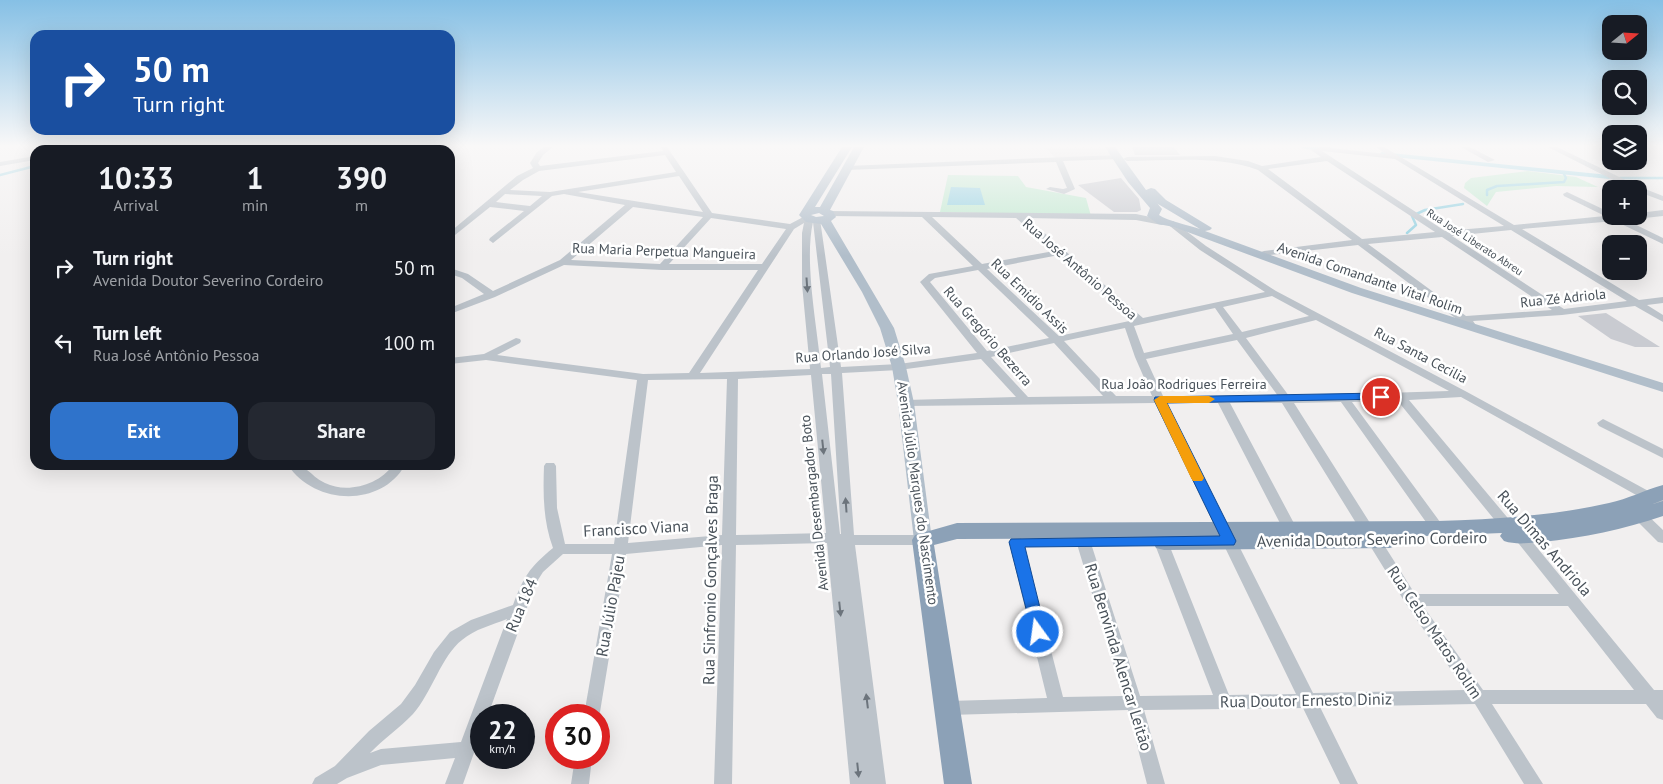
<!DOCTYPE html>
<meta charset="utf-8">
<style>
:root{--surface:#171b24;--page:#242831;--text:#f1f3f6;--muted:#9ea1a6;--accent:#2f73cb}
body{margin:0;font-family:"PT Sans",sans-serif;background:var(--page);color:var(--text);height:100vh;display:flex;flex-direction:column;font-size:19px;white-space:nowrap}
*{box-sizing:border-box;margin:0}
p{font-size:16px;color:var(--muted)}
.icon{flex:none;width:28px;height:28px;fill:none;stroke:currentColor;stroke-width:2;stroke-linecap:round;stroke-linejoin:round}
.map{position:relative;flex:1;overflow:hidden}
.side{position:absolute;left:30px;top:145px;width:425px;height:325px;display:flex;flex-direction:column;background:var(--surface);border-radius:15px;box-shadow:0 5px 20px #0002}
.side>*{flex:none}
.banner{position:absolute;left:30px;top:30px;width:425px;height:105px;border-radius:15px;box-shadow:0 5px 20px #0002;background:#1a4fa0;color:#fff;overflow:hidden}
.needle{width:32px;rotate:72deg}
.tools{position:absolute;left:1602px;top:15px;display:grid;gap:10px}
.tools a{display:grid;place-items:center;width:45px;height:45px;border-radius:10px;background:var(--surface);box-shadow:0 5px 20px #0002;font-size:25px}
.speed{position:absolute;left:470px;top:704px;display:flex;gap:10px;font-size:25px;font-weight:700;text-align:center}
.speed>*{display:grid;place-content:center;width:65px;height:65px;border-radius:50%;background:var(--surface);box-shadow:0 5px 20px #0002;line-height:1}
.speed small{font-size:12px;font-weight:400}
.speed .limit{border:8px solid #d22;background:#fff;color:#111}
.pin{position:absolute;display:grid;place-items:center;width:42px;height:42px;color:#fff;margin:-21px;border:2px solid #fff;border-radius:50%;box-shadow:0 1px 5px #0007}
.me{position:absolute;width:55px;margin:-28px;rotate:346deg;stroke-linejoin:round;filter:drop-shadow(0 0 4px #0008)}
.turn{display:flex;align-items:center;gap:18px;height:105px;padding:0 20px;font-size:22px}
.turn .icon{width:65px;height:65px;stroke-width:2.5}
.turn b{display:block;font-size:35px;line-height:42px}
.eta{display:flex;justify-content:space-evenly;align-items:center;height:85px;text-align:center}
.eta b{font-size:30px;font-weight:600;line-height:35px}
.cta{display:flex;gap:10px;margin-top:auto;padding:10px 20px}
.cta a{flex:1;height:58px;border-radius:15px;background:var(--accent);color:#fff;font-size:20px;font-weight:600;line-height:58px;text-align:center}
.cta a+a{background:var(--page);color:var(--text)}
ul{padding:0;list-style:none}
li{display:flex;align-items:center;gap:15px;height:75px;padding:0 20px}
li div{flex:1}
li b{display:block;font-size:19px}
li em{font-style:normal}
.map>svg:first-child{display:block}
.education{fill:#e2e0e0}
.green{fill:#c2e9d1}
.water{fill:#94d1e1}
.lines{fill:none;stroke-linecap:round;stroke-linejoin:round}
.stream{stroke:#94d1e1;stroke-width:2.5}
.canal{fill:#94d1e1;fill-rule:evenodd}
.building{fill:#c9cbd1}
.minor{fill:#bcc3ca;fill-rule:evenodd}
.major{fill:#b1beca;fill-rule:evenodd}
.highway{fill:#8ca1b7;fill-rule:evenodd}
.oneway{fill:#6c747c}
.route{fill:#1a73e8;stroke:#114b97}
.slow{fill:#f59e0b}
.labels{text-anchor:middle;dominant-baseline:central;stroke-width:5;stroke-linejoin:round;paint-order:stroke}
.far-street-label{font-size:11px;fill:#49525a;stroke:#fff}
.street-label{font-size:14px;fill:#49525a;stroke:#fff}
.near-street-label{font-size:16px;fill:#49525a;stroke:#fff}
</style>
<div class="map">
<svg width="1663" height="784" viewBox="0 0 1663 784">
<rect width="100%" height="100%" fill="#f1efef"/>
<path class="education" d="M1044,147H1104L1111,155L1056,158Z"/>
<path class="green" d="M1528,171L1576,177L1598,187L1556,186L1496,192L1487,206L1464,188L1465,183L1471,178Z
M948,175L1018,176L1026,187L1086,198L1091,216L940,212Z"/>
<path class="water" d="M951,187L980,188L985,205H947Z"/>
<g class="lines">
<path class="stream" d="M110,150L125,147
M0,175L35,166
M1620,178H1663
M1487,195V190L1497,186L1564,182L1566,178L1563,172
M1407,233L1416,225L1412,216L1425,210L1463,204"/>
<path class="canal" d="M1301,147H1330L1337,149L1333,151L1305,149Z
M1381,152L1609,175L1613,177L1609,179L1384,156L1380,154Z"/>
</g>
<path class="building" d="M1132,147H1174L1180,155H1135Z
M1121,178L1139,199L1141,210L1137,212H1114L1078,185Z
M1606,313L1660,347H1635L1611,339L1578,316Z"/>
<g class="lines">
<path class="minor" d="M65,147H73L70,150H62Z
M544,147H553L543,155L538,163L540,166L663,151L661,147H667L712,213L790,224L807,215L813,220L820,219L841,367L899,364L977,353L920,282L929,274L973,266L922,217L829,216L825,213L826,211L1136,214L1165,220L1166,222L1162,225L1136,220L1027,218L1143,318L1265,292L1200,250L1166,223L1167,221H1173L1206,246L1276,291L1467,392L1663,499V510L1461,397L1409,400L1512,523L1525,533L1654,690H1663V720L1657,718L1646,704H1492L1543,784H1524L1475,704L1320,707L1358,784H1340L1303,708L1144,710L1165,784H1147L1128,710L949,715L943,713L941,708L943,703L949,701L1047,698L1009,542L1011,538L1016,537L1021,538L1023,542L1063,697L1123,696L1073,531L1075,528L1080,526L1085,528L1087,531L1140,696L1213,695L1154,542L1156,538L1161,537L1166,538L1168,542L1229,695L1296,694L1155,403L906,406L900,403L906,400L1016,397L981,359L899,370L842,373L854,535H923L928,536L930,540L928,544L923,545H855L886,784H868L841,544L868,784H850L827,543L736,545L732,784H714L722,545L626,554L599,718V715H584L612,554H563L543,572L536,583L488,715H481V733L463,784H445L455,758L381,765L347,778L337,784H312L315,778L335,766L369,731L401,704L415,685L434,652L450,632L471,620L513,605C524,576 529,568 553,548C543,521 543,494 544,466L546,463H554L556,466L557,508L565,544H614L637,380L486,360L450,364V358L484,354L516,338L520,339L521,341L520,343L497,355L643,374L689,373L758,270H662L564,265L495,297L450,314V308L484,294L462,278L450,274V268L468,274L493,291L560,260L625,205L564,194L552,196L493,243L489,240L490,238L524,211L490,207L450,239V232L517,176L533,168L530,163L537,152ZM665,155L676,172L550,192L510,190L523,180L539,171ZM679,176L703,212L578,192ZM505,194L542,196L530,206L496,202ZM633,207L703,217L660,264L571,260ZM932,217L1016,218L1054,251L982,264ZM711,218L786,229L762,264H669ZM813,222L830,367L821,368C817,326 804,261 813,222ZM804,223L802,233V284L810,369L700,373L794,229ZM1059,255L1134,320L1059,336L987,269ZM978,270L1049,338L987,351L930,282L935,278ZM1272,296L1309,316L1242,332L1223,307ZM1215,308L1233,334L1144,353L1134,326ZM1316,320L1449,391L1289,396L1246,338ZM1125,328L1135,357L1152,396H1116L1064,341ZM1237,340L1278,396H1163L1146,359ZM1054,343L1103,396L1028,397L991,357ZM822,374H831L841,534H840ZM811,375L826,533L736,535L738,379ZM727,379L722,535L628,543L648,380ZM1397,400L1502,529L1515,539L1559,594H1415L1294,403L1341,402L1433,532L1438,534L1443,532L1445,529L1443,526L1352,402ZM1167,403H1218L1283,529L1285,532L1290,534L1295,532L1297,529L1230,403H1282L1406,604L1465,690L1313,693ZM1423,606H1568L1634,690H1483ZM507,619L461,742L381,749L370,753C383,739 400,728 413,714C431,694 442,655 462,640C475,629 492,625 507,619Z
M1321,147L1386,154L1376,147H1384L1514,225L1605,216L1564,196L1563,194L1567,192L1611,213V216H1639V213L1663,210V216L1626,220L1663,238V244L1615,221L1522,229L1639,300L1663,297V303L1647,305L1663,315V322L1635,306L1562,315L1473,321L1475,324L1474,326H1466L1358,245L1261,256V252L1264,251L1352,240L1258,170C1217,155 1170,161 1127,161L1123,159L1127,157L1215,156L1248,161L1262,166L1321,157L1311,150ZM1322,151L1395,159L1504,226L1445,231ZM1327,161L1435,232L1362,239L1268,169ZM1511,230L1627,301L1564,309L1452,236ZM1442,237L1552,310L1466,316L1368,244Z
M1461,147H1470L1495,160L1488,162Z
M1548,147H1557L1640,187L1663,196V201L1639,192V189H1631Z
M1117,155H1120V159L1063,161L1075,189L1064,194L1046,189L1050,187L1063,189L1067,188L1056,162L846,170L842,168L846,166Z
M35,156V160L0,166V162Z
M1603,419L1663,449V458L1599,426L1597,423Z
M288,465C310,465 307,474 325,483C347,494 379,485 393,465H405C381,508 314,505 288,465Z
M1636,507L1641,509L1663,530V543L1658,542L1631,515L1629,512L1631,509Z
M575,758H592L589,784H571Z"/>
<path class="major" d="M842,147H852L815,207H820L854,147H864L830,210L833,211L836,217L831,221L894,328L906,367L914,403L932,540L929,545L923,547L917,545L914,540L898,403L892,367L880,328L862,292L821,224L806,222L799,215ZM819,213L824,216L816,217L811,215Z
M1105,147H1115L1146,190L1151,188L1155,189L1166,200L1212,228L1210,230L1205,231L1361,288L1663,383V392L1352,293L1174,227L1158,224L1147,216L1150,208L1128,182ZM1157,203L1158,204L1200,229C1188,225 1168,221 1159,215L1162,209Z"/>
<path class="highway" d="M1663,485V500L1653,504L1663,501V516C1624,529 1583,538 1542,542C1529,543 1516,545 1504,541L1500,536L1502,533L1399,537L1401,540L1398,545L1390,548L1164,550L1156,548L1153,542L1156,538L957,539L934,545L972,784H944L912,540L915,535L957,523L1438,521C1495,519 1553,516 1609,503C1628,499 1645,490 1663,485Z"/>
</g>
<defs><path id="oneway-solid" d="M-6-.8H1V-3.2L6.5 0L1 3.2V.8H-6Z" transform="scale(1.25)"/></defs>
<g class="oneway">
<use href="#oneway-solid" transform="translate(807 285) rotate(86)"/>
<use href="#oneway-solid" transform="translate(823 447) rotate(84)"/>
<use href="#oneway-solid" transform="translate(846 505) rotate(-94)"/>
<use href="#oneway-solid" transform="translate(840 609) rotate(84)"/>
<use href="#oneway-solid" transform="translate(867 701) rotate(-97)"/>
<use href="#oneway-solid" transform="translate(858 770) rotate(84)"/>
</g>
<linearGradient id="sky" x2="0" y2="1"><stop stop-color="#86c0e5"/><stop offset="0.57" stop-color="#f9f8f8"/><stop offset="1" stop-color="#f9f8f8" stop-opacity="0"/></linearGradient>
<rect width="1663" height="256" fill="url(#sky)"/>
<path class="route" d="M1381,393L1387,397L1385,399L1167,403L1236,541L1234,545L1025,547L1046,632L1044,636L1038,638L1033,636L1009,542L1011,539L1220,536L1154,400L1155,397Z"/>
<path class="slow" d="M1160,396H1209L1215,399L1209,403H1167L1204,478L1202,481H1193L1191,478L1154,400Z"/>
<g class="labels">
<g class="far-street-label">
<text transform="translate(1475 242) rotate(33)">Rua José Liberato Abreu</text>
</g>
<g class="street-label">
<text transform="translate(664 251) rotate(2)">Rua Maria Perpetua Mangueira</text>
<text transform="translate(1080 269) rotate(41)">Rua José Antônio Pessoa</text>
<text transform="translate(1370 278) rotate(19)">Avenida Comandante Vital Rolim</text>
<text transform="translate(1030 296) rotate(44)">Rua Emidio Assis</text>
<text transform="translate(1563 298) rotate(-6)">Rua Zé Adriola</text>
<text transform="translate(988 336) rotate(49)">Rua Gregório Bezerra</text>
<text transform="translate(863 353) rotate(-4)">Rua Orlando José Silva</text>
<text transform="translate(1421 355) rotate(28)">Rua Santa Cecilia</text>
<text x="1184" y="384">Rua João Rodrigues Ferreira</text>
<text transform="translate(918 493) rotate(82)">Avenida Júlio Marques do Nascimento</text>
<text transform="translate(814 503) rotate(-96)">Avenida Desembargador Boto</text>
</g>
<g class="near-street-label">
<text transform="translate(636 528) rotate(-3)">Francisco Viana</text>
<text transform="translate(1372 539) rotate(-1)">Avenida Doutor Severino Cordeiro</text>
<text transform="translate(1545 543) rotate(49)">Rua Dimas Andriola</text>
<text transform="translate(710 580) rotate(-89)">Rua Sinfronio Gonçalves Braga</text>
<text transform="translate(521 605) rotate(-67)">Rua 184</text>
<text transform="translate(610 606) rotate(-80)">Rua Júlio Pajeu</text>
<text transform="translate(1435 632) rotate(56)">Rua Celso Matos Rolim</text>
<text transform="translate(1119 657) rotate(73)">Rua Benvinda Alencar Leitão</text>
<text transform="translate(1306 700) rotate(-1)">Rua Doutor Ernesto Diniz</text>
</g>
</g>
</svg>
<div class="tools">
<a><svg class="needle" viewBox="-14 -14 28 28"><path d="M0-13l5 13h-10z" fill="#e53935"/><path d="M0 13l5-13h-10z" fill="#9ea1a6"/></svg></a>
<a><svg class="icon" aria-label="search" viewBox="0 0 24 24"><circle cx="10" cy="10" r="6"/><path d="M15 15l6 6"/></svg></a>
<a><svg class="icon" aria-label="layers" viewBox="0 0 24 24"><path d="M12 4l9 5-9 5-9-5zM3 14l9 5 9-5"/></svg></a>
<a>+</a>
<a>−</a>
</div>
<div class="speed"><div>22<small>km/h</small></div><div class="limit">30</div></div>
<div class="pin" style="left:1381px;top:397px;background:#d93025"><svg class="icon" aria-label="arrive" viewBox="0 0 24 24"><path d="M6 21V4h12l-3 4 3 4H6"/></svg></div>
<svg class="me" style="left:1038px;top:632px" viewBox="-20 -20 40 40"><circle r="17" fill="#1a73e8" stroke="#fff" stroke-width="3"/><path d="M0-11L8 9 0 5-8 9z" fill="#fff"/></svg>
<div class="banner">
<div class="turn"><svg class="icon" aria-label="right" viewBox="0 0 24 24"><path d="M7 20v-9h11M14 6l5 5-5 5"/></svg><div><b>50 m</b>Turn right</div></div>
</div>
<section class="side">
<div class="eta">
<div><b>10:33</b><p>Arrival</p></div>
<div><b>1</b><p>min</p></div>
<div><b>390</b><p>m</p></div>
</div>
<ul>
<li><svg class="icon" aria-label="right" viewBox="0 0 24 24"><path d="M7 20v-9h11M14 6l5 5-5 5"/></svg><div><b>Turn right</b><p>Avenida Doutor Severino Cordeiro</p></div><em>50 m</em></li>
<li><svg class="icon" aria-label="left" viewBox="0 0 24 24"><path d="M17 20v-9H6M10 6l-5 5 5 5"/></svg><div><b>Turn left</b><p>Rua José Antônio Pessoa</p></div><em>100 m</em></li>
</ul>
<div class="cta"><a>Exit</a><a>Share</a></div>
</section>
</div>
